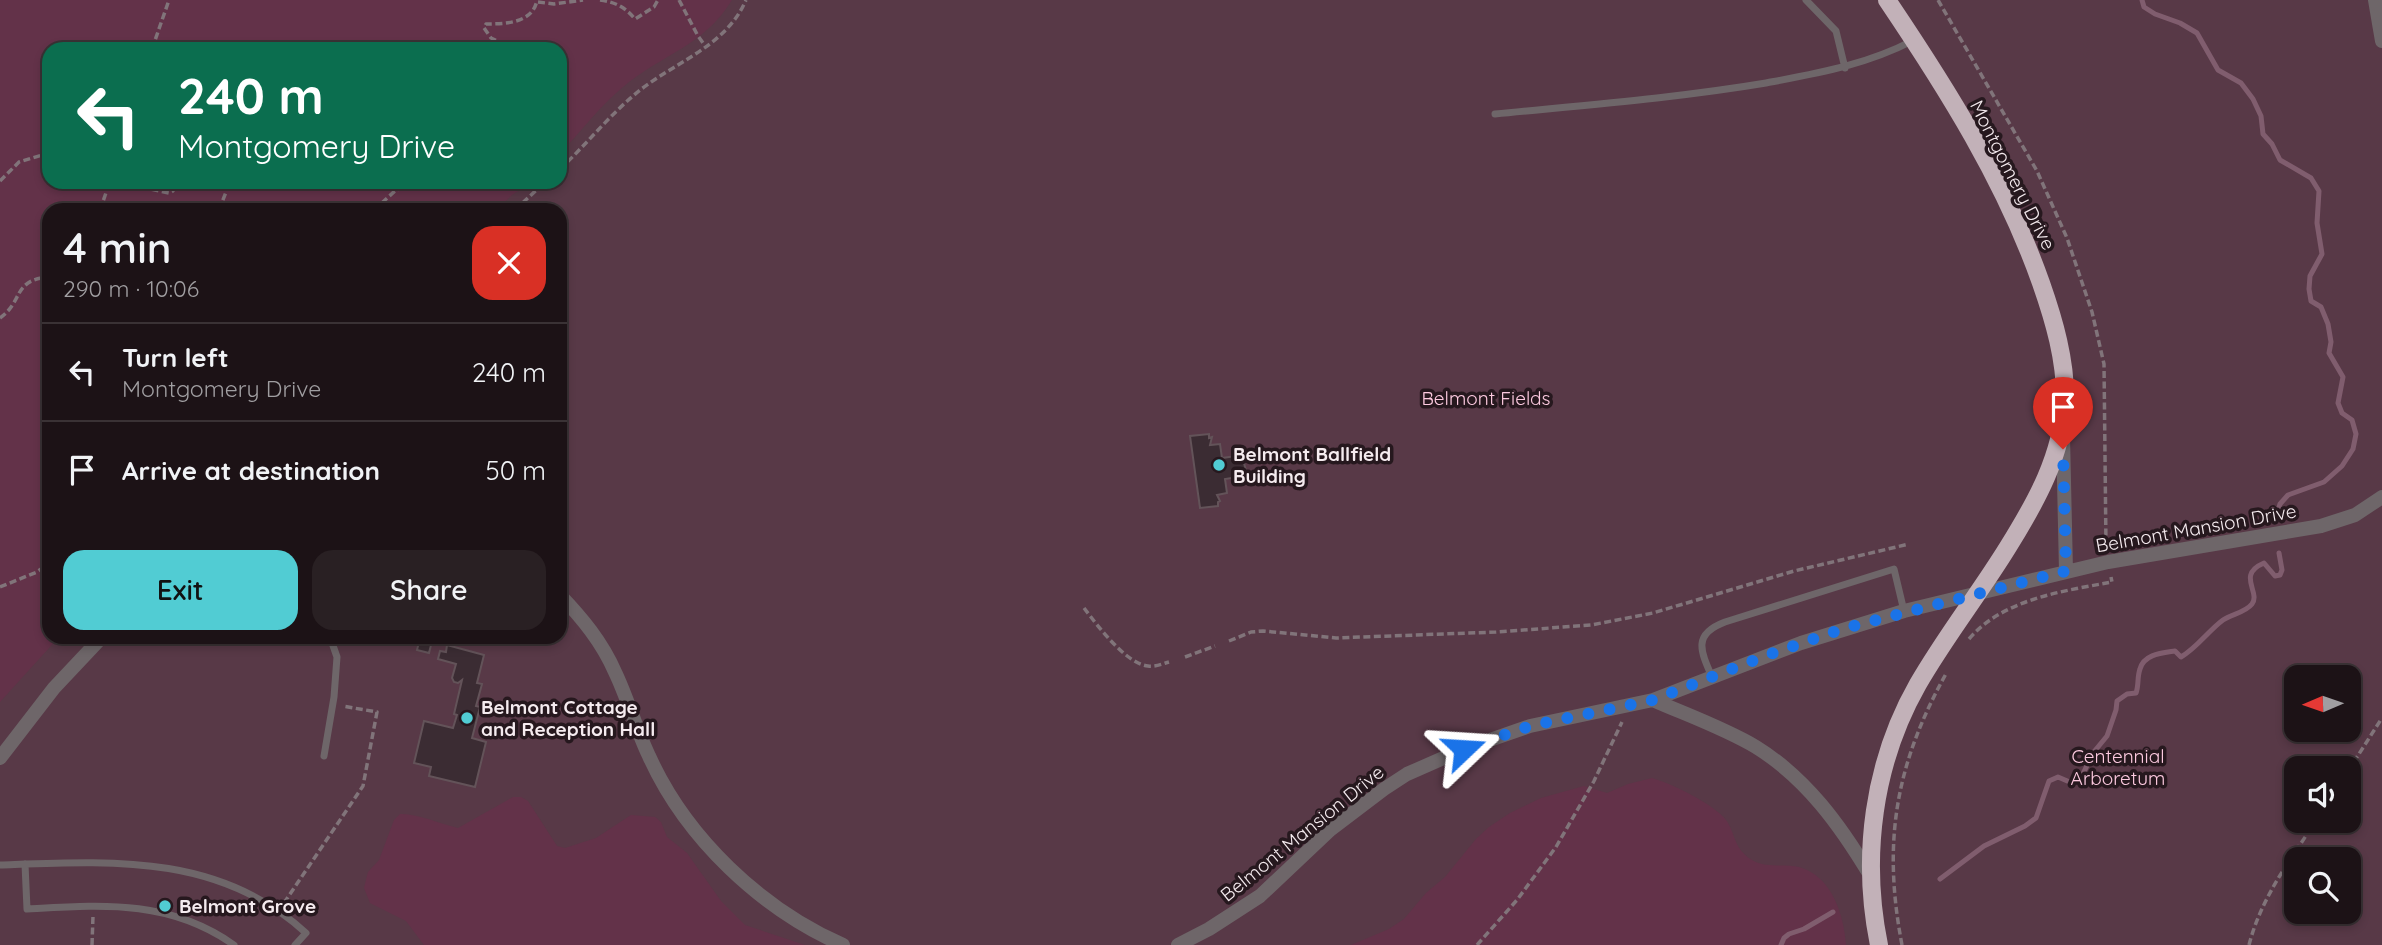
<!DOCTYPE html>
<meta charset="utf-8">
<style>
:root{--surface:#1c1216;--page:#292023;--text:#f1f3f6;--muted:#a09ea1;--line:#3a3235;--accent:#51ccd3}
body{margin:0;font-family:Quicksand,sans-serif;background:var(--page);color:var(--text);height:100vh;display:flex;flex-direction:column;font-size:26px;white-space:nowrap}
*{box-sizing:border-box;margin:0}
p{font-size:23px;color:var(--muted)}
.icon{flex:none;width:38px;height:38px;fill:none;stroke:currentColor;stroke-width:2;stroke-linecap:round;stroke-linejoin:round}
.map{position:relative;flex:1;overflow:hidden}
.panel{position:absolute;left:42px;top:203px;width:525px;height:441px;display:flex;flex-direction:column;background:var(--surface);border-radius:21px;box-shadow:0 4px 10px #0003,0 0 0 2px var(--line)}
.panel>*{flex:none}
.top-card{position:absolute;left:42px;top:42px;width:525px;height:147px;border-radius:21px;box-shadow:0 4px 10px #0003,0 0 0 2px var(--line);background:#0b6e4f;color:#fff;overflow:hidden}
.needle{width:46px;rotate:268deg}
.fabs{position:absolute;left:2284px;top:665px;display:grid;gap:14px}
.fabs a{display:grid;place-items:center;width:77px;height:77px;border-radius:14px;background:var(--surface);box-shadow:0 4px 10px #0003,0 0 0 2px var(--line);font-size:35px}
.pin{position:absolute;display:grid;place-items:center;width:60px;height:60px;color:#fff;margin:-72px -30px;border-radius:50% 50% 50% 0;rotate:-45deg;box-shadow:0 0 7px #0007}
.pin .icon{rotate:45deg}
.me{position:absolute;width:77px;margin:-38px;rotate:70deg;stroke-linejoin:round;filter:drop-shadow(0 0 5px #0008)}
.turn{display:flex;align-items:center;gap:24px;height:147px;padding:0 21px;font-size:32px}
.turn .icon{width:91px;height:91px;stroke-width:2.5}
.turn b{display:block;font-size:49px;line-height:60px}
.round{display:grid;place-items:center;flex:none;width:74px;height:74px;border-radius:21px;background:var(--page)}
.headline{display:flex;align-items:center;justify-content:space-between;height:119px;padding:0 21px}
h1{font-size:42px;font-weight:600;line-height:52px}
.primary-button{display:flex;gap:14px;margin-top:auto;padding:14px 21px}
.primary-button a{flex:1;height:80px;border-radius:21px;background:var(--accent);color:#111;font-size:28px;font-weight:600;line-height:80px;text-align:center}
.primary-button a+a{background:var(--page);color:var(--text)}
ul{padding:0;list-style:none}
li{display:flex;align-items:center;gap:21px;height:98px;padding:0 21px;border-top:2px solid var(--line)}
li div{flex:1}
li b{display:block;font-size:26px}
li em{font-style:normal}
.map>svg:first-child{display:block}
.green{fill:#583947;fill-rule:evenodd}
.forest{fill:#633249}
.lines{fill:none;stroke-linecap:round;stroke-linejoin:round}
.stream{stroke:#805d6e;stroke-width:5}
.building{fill:#3b2c33;stroke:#635359;stroke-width:2}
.path{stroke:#81747a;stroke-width:3.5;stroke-dasharray:7 3.5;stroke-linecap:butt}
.service{stroke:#6e6669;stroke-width:7}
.minor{stroke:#6e6669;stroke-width:14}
.primary{stroke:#c2b1b8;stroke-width:18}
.route{stroke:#1a73e8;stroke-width:12;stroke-dasharray:0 21.6}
.poi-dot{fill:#51ccd3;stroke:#26181e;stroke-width:2.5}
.labels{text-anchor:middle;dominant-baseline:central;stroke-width:7;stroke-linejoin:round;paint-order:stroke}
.street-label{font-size:19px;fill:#f5ebef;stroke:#26181e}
.park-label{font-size:19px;fill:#fdcae0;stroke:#26181e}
.poi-label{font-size:19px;font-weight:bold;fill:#f5ebef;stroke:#26181e;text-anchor:start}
</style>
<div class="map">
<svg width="2382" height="945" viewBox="0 0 2382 945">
<rect width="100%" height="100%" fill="#26181e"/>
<path class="green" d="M0,0H2382V945H0ZM49,49H560V182H49ZM49,210H560V637H49ZM2296,677H2348V730H2296ZM2296,768H2348V821H2296ZM2296,859H2348V912H2296Z"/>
<path class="forest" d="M0,0H732C703,47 662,54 623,87C600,106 580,132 560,154V49H49V182H532L512,195L496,210H49V637H59L0,702Z
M1652,778C1671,783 1715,805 1726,820C1736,834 1733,848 1752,860C1766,869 1784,863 1799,867C1832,876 1844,915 1846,945H1351L1389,929L1404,919L1426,893L1445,877L1476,839L1489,827L1510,813L1541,798L1584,786L1607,793L1628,784Z
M513,797H521L528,801L557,846L565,848L596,838L631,815L655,817L661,822L667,837L687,853L721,901L745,925L805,945H424L406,921L370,903L364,888L368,872L379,860L394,820L400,814C416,813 441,824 458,828Z"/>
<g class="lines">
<path class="stream" d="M2142,0L2144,7L2155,14L2180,23L2197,33L2218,70L2241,83L2253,99L2261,116L2263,134L2272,144L2280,160L2311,178L2319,191L2317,223L2322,254L2310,276L2309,289L2311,301L2321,307L2328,324L2331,342L2329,353L2343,377L2338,403L2342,413L2352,420L2356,434L2353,449L2342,466L2324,482L2288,495L2280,504L2277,514
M1940,879L1984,846L2025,826L2036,818L2049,781L2058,777L2072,783L2080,780L2093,753L2107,736L2116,710L2117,701L2127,694L2136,693C2139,685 2137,677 2140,669C2144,654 2162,653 2175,651L2181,657C2197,648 2208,631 2223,620C2231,614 2245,613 2252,604C2261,592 2236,575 2264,563L2275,576L2280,575L2282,570L2279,553
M1781,945L1784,938L1789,934L1804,929L1833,912"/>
</g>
<path class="building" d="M1209,434V438L1212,437L1210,445L1220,444L1222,458L1242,455L1246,471L1244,472V476L1225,479L1227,493L1217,495L1220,501L1218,502V506L1200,508L1190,436Z
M414,637H453L452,643L432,641L429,653L417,650L420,638Z
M447,645L484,655L477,683L482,684L476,706L480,707L472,738L486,742L475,787L429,776L431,767L414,763L424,721L453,728L457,715L454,714L462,680L458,683L454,682L452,678L456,664L438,659L440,651L446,652Z"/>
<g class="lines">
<path class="path" d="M600,0C615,2 625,7 635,19L654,7L658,0
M679,0L698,36L706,47
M1938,0L2037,171L2067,238L2092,312L2104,364L2106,547
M538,2L554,4L583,0
M152,49L169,0
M465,49L471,43H478L485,49
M515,49L491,38L484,28L486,24C506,24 533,23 537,0
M560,169C585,146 607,118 633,96C670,63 725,49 746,0
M0,181L19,162L49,153
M132,182L145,188L169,193L173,191L176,182
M100,210L108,187L113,182
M219,210L230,182
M374,210L396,190L421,182
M515,210L545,182
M0,318C24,301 12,280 49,277
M0,587L37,572L49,563
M1084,608C1097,625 1126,664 1148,666C1155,667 1162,664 1169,662
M1969,639C2003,599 2063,591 2112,582L2111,577
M1229,641L1251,632L1263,631L1336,638L1496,632L1591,625L1653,613L1794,571L1909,544
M1185,657L1215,646
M2348,771L2382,718
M284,903L363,786L377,712L342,706
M92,945L93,916
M1477,945L1517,900L1556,847L1594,781L1622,722
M1902,945C1882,841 1896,763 1947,672
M2249,945C2261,898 2290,860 2316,821"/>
<path class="service" d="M1806,0L1836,31L1845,68
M1495,114C1586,105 1676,98 1766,83C1819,73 1866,65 1914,40
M1712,677C1700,650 1693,634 1725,622L1894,569L1904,611
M324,756L334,697L337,657L330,637
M25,864L27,909C102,905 169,899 234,945
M0,865C110,861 219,853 306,933L295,945"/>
<path class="minor" d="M2375,0L2382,41
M2063,436L2066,571
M560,595C582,618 602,642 615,672C628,699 636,729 649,756C686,838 761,909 843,945
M1653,700C1687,715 1724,728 1756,747C1806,778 1840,825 1870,875
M0,758L54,688L102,637
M1178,945L1209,929L1260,896L1330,830L1384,789L1407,774L1464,749L1530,726L1653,700L1801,643L1904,611L2108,562L2321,526L2355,515L2382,497"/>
<path class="primary" d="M1879,945C1861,857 1873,763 1918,684C1945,637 1979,594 2008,547C2036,502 2062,456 2065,401C2066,361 2054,320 2041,283C2005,181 1947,89 1887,0"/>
</g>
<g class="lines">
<path class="route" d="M1464,749L1530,726L1653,700L1765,656L1842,629L2066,571L2063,449"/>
</g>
<g class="poi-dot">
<circle cx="1219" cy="465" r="7"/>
<circle cx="467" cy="718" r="7"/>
<circle cx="165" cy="906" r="7"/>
</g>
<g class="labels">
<g class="street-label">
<text transform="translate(2013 175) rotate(63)">Montgomery Drive</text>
<text transform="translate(2196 528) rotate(-10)">Belmont Mansion Drive</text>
<text transform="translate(1302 833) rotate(-39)">Belmont Mansion Drive</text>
</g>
<g class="park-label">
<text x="1486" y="398">Belmont Fields</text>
<text x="2118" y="756">Centennial<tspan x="2118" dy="22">Arboretum</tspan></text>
</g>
<g class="poi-label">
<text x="1233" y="454">Belmont Ballfield<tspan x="1233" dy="22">Building</tspan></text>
<text x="481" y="707">Belmont Cottage<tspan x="481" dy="22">and Reception Hall</tspan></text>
<text x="179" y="906">Belmont Grove</text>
</g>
</g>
</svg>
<div class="fabs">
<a><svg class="needle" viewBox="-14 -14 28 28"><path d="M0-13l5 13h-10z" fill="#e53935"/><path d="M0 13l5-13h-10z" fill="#a09ea1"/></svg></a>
<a><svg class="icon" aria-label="sound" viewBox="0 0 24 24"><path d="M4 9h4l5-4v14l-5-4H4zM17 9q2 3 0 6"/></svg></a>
<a><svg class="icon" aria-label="search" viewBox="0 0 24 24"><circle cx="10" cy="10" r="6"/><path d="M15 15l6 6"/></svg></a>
</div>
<div class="pin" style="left:2063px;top:449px;background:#d93025"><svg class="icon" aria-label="arrive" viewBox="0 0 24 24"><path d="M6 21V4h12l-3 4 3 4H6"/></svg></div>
<svg class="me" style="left:1464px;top:749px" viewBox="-20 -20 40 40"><path d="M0-17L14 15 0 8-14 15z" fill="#1a73e8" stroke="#fff" stroke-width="4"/></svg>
<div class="top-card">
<div class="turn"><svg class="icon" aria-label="left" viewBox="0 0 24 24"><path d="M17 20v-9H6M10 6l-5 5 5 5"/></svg><div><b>240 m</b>Montgomery Drive</div></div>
</div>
<section class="panel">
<div class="headline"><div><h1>4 min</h1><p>290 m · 10:06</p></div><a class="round" style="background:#d93025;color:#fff"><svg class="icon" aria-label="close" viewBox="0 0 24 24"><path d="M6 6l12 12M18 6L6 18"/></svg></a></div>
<ul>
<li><svg class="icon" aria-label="left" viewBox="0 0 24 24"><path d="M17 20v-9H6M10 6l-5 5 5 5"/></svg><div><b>Turn left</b><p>Montgomery Drive</p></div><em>240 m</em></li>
<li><svg class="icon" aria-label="arrive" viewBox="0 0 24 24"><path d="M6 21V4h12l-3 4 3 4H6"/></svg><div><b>Arrive at destination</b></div><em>50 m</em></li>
</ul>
<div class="primary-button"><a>Exit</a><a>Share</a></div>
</section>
</div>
